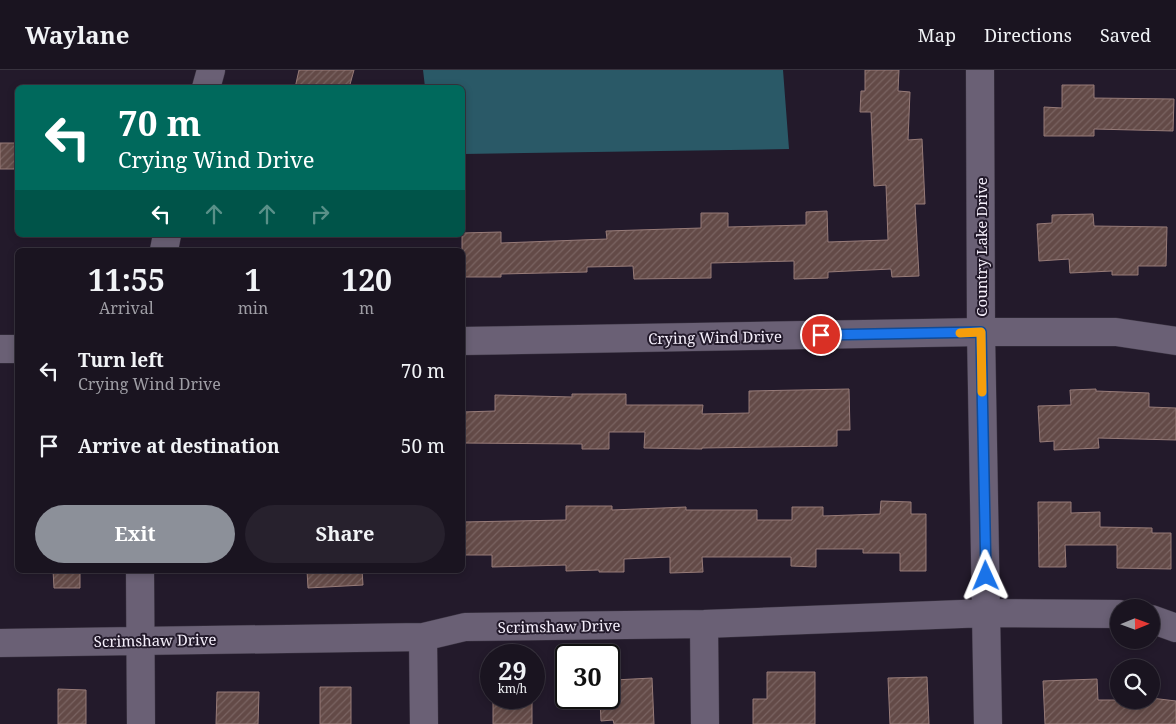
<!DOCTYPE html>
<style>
:root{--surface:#1a1420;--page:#27212d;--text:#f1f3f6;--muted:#9f9ea5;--line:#38333e;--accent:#8c9099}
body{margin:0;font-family:"Noto Serif",serif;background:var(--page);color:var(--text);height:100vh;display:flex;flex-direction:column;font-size:19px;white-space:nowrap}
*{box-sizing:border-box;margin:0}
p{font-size:16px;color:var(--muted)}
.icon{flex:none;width:28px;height:28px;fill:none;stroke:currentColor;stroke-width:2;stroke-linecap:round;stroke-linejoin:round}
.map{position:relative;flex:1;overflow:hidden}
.side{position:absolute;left:15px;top:178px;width:450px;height:325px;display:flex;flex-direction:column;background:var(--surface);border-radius:8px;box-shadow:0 2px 8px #0003,0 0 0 1px var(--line)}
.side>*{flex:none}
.hud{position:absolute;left:15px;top:15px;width:450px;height:152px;border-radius:8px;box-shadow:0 2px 8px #0003,0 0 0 1px var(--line);background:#00695c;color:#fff;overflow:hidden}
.needle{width:32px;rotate:89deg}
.controls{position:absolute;left:1110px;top:529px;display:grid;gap:10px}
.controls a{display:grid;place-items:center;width:50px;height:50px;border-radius:50%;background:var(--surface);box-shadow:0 2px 8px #0003,0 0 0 1px var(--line);font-size:25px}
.speed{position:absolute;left:480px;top:574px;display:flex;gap:10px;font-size:25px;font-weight:700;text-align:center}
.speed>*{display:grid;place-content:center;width:65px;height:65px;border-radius:50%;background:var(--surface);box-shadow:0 2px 8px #0003,0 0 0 1px var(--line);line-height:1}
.speed small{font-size:12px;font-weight:400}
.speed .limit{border:2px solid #111;border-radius:8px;background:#fff;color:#111}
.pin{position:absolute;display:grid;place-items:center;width:42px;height:42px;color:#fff;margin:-21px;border:2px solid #fff;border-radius:50%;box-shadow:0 1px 5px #0007}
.me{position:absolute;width:55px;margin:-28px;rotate:359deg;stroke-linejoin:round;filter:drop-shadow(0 0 4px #0008)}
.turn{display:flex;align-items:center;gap:18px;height:105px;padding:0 20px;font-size:22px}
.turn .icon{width:65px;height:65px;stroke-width:2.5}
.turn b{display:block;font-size:35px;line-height:42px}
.lanes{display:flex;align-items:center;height:48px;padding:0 20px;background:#0003;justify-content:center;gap:25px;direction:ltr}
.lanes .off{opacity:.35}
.eta{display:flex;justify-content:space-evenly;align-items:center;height:85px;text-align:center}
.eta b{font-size:30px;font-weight:700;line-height:35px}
.button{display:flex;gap:10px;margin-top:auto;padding:10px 20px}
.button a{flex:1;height:58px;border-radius:30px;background:var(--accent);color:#fff;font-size:20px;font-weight:700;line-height:58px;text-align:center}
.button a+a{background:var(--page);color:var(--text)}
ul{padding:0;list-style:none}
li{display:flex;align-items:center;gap:15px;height:75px;padding:0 20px}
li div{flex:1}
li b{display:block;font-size:19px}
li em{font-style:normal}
header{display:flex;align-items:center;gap:30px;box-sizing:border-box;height:70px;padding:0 25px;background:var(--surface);border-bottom:1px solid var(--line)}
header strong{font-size:24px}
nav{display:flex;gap:28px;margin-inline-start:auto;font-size:18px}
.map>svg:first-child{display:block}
.water{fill:#2a5967}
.building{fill:url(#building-hatch);stroke:#977b78}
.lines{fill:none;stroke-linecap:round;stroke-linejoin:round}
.minor-casing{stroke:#3b3442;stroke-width:29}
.minor{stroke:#6a6075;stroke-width:28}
.route-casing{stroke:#114b97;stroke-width:12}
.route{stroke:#1a73e8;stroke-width:9}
.slow{stroke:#f59e0b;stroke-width:9}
.labels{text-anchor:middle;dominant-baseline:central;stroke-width:4;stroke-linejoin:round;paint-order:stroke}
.street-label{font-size:15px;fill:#f6f0fc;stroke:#231a2b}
</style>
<header>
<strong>Waylane</strong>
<nav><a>Map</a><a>Directions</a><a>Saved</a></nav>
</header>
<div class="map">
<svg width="1176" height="654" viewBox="0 0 1176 654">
<defs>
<pattern id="building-hatch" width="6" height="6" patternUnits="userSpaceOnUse" patternTransform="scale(1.25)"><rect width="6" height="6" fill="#634a47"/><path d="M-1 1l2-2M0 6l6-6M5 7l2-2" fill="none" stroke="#7a6462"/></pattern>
</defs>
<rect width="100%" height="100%" fill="#231a2b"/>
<path class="water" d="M423,0H783L789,79L463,84L462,18L425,17Z"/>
<path class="building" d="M299,0H354L349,18H295Z
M865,0H899L898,21L910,22L908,70L922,69L925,134H915L919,206L892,207L891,199L828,202V208L794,209V191L711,193V208L634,209L633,196L587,197V202L501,204V207H462V163L501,162V173L607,169L606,161L701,158V143H728V157L806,155V142L827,141L828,172L888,170L886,115L874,116L871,42H860L861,21H865Z
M1062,15H1094V28L1174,29L1173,61L1094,59V66H1044V37L1062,38Z
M0,73H18V99H0Z
M1093,144L1094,156L1167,157L1166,196H1138V205H1112V201L1070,203L1069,189L1039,191L1037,154L1052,153V145Z
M849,319L850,360H837V376L702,378V379L644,378L645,362H609V379H582V374L462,373V342L495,341V325L572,327V324H626V335H703L702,344L749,343V321Z
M1096,319V321L1149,323V337L1176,338V370L1098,368L1099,378L1054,380V371L1040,372L1038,336L1071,335L1070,320Z
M881,431L911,432V444H926V501H900V483H863V479H816V497L791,496V487H702L703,502L670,503V487L624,489V502H599V500L566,501V495L492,497V485H462V452L566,450V436H612V440L686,437V440H757V450H792V437H823V446L880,444Z
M1038,432H1071V443L1100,442V457L1152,458V463H1171V499L1117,498V475H1065L1066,497H1039Z
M53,500H80V518H54Z
M307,500H362L363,515L308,518Z
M767,602H815V654H753V629H767Z
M927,607L929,654H890L888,608Z
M652,608L654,654H614L613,650L601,651L600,631H615L614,610Z
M1097,609L1098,630H1151V628L1176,631V654H1045L1043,611Z
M320,617H351V654H320Z
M58,619L86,620V654H58Z
M217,622H259L258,654H216Z
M493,628H532V654H493Z"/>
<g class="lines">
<defs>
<path id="minor" d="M980,0L981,262L988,654
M206,18L211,0
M164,180L167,165
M462,271L981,262H1116L1176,271
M0,279H18
M140,500L141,654
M1151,549L1176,558
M704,554L705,654
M423,567L424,654
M0,573L423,567L465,557L704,554L987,543L1119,544"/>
</defs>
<use href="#minor" class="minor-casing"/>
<use href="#minor" class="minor"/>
</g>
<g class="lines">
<defs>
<path id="route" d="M821,265L981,262L986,506"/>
</defs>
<use href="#route" class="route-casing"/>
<use href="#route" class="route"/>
<path class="slow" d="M960,263L981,262L982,322"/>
</g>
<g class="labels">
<g class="street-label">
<text transform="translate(981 177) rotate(-90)">Country Lake Drive</text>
<text transform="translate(715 267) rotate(-1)">Crying Wind Drive</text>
<text transform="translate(559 556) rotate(-1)">Scrimshaw Drive</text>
<text transform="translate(155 570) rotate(-1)">Scrimshaw Drive</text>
</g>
</g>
</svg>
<div class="controls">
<a><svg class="needle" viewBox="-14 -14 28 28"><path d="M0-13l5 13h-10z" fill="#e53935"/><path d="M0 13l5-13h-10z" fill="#9f9ea5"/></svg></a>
<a><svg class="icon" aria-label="search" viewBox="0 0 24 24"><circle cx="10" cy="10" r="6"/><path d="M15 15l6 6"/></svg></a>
</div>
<div class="speed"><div>29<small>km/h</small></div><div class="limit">30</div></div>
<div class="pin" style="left:821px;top:265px;background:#d93025"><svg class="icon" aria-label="arrive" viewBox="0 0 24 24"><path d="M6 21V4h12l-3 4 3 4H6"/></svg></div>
<svg class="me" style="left:986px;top:506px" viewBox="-20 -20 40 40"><path d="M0-17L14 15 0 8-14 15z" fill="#1a73e8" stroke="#fff" stroke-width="4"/></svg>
<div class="hud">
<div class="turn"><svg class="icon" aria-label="left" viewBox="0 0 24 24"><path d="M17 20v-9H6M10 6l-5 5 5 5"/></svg><div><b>70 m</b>Crying Wind Drive</div></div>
<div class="lanes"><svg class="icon" aria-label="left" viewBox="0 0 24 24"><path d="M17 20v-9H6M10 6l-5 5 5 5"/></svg><svg class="icon off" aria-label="ahead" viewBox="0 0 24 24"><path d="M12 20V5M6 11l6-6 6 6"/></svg><svg class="icon off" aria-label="ahead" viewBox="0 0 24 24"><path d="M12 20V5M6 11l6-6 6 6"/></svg><svg class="icon off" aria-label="right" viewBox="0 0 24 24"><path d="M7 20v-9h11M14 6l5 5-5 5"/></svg></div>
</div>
<section class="side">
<div class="eta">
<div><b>11:55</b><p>Arrival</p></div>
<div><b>1</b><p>min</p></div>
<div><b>120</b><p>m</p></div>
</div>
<ul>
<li><svg class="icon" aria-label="left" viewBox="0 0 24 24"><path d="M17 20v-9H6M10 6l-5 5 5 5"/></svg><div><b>Turn left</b><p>Crying Wind Drive</p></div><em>70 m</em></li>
<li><svg class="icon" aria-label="arrive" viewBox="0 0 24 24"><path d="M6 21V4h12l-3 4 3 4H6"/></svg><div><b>Arrive at destination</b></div><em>50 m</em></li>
</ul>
<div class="button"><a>Exit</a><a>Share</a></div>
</section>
</div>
